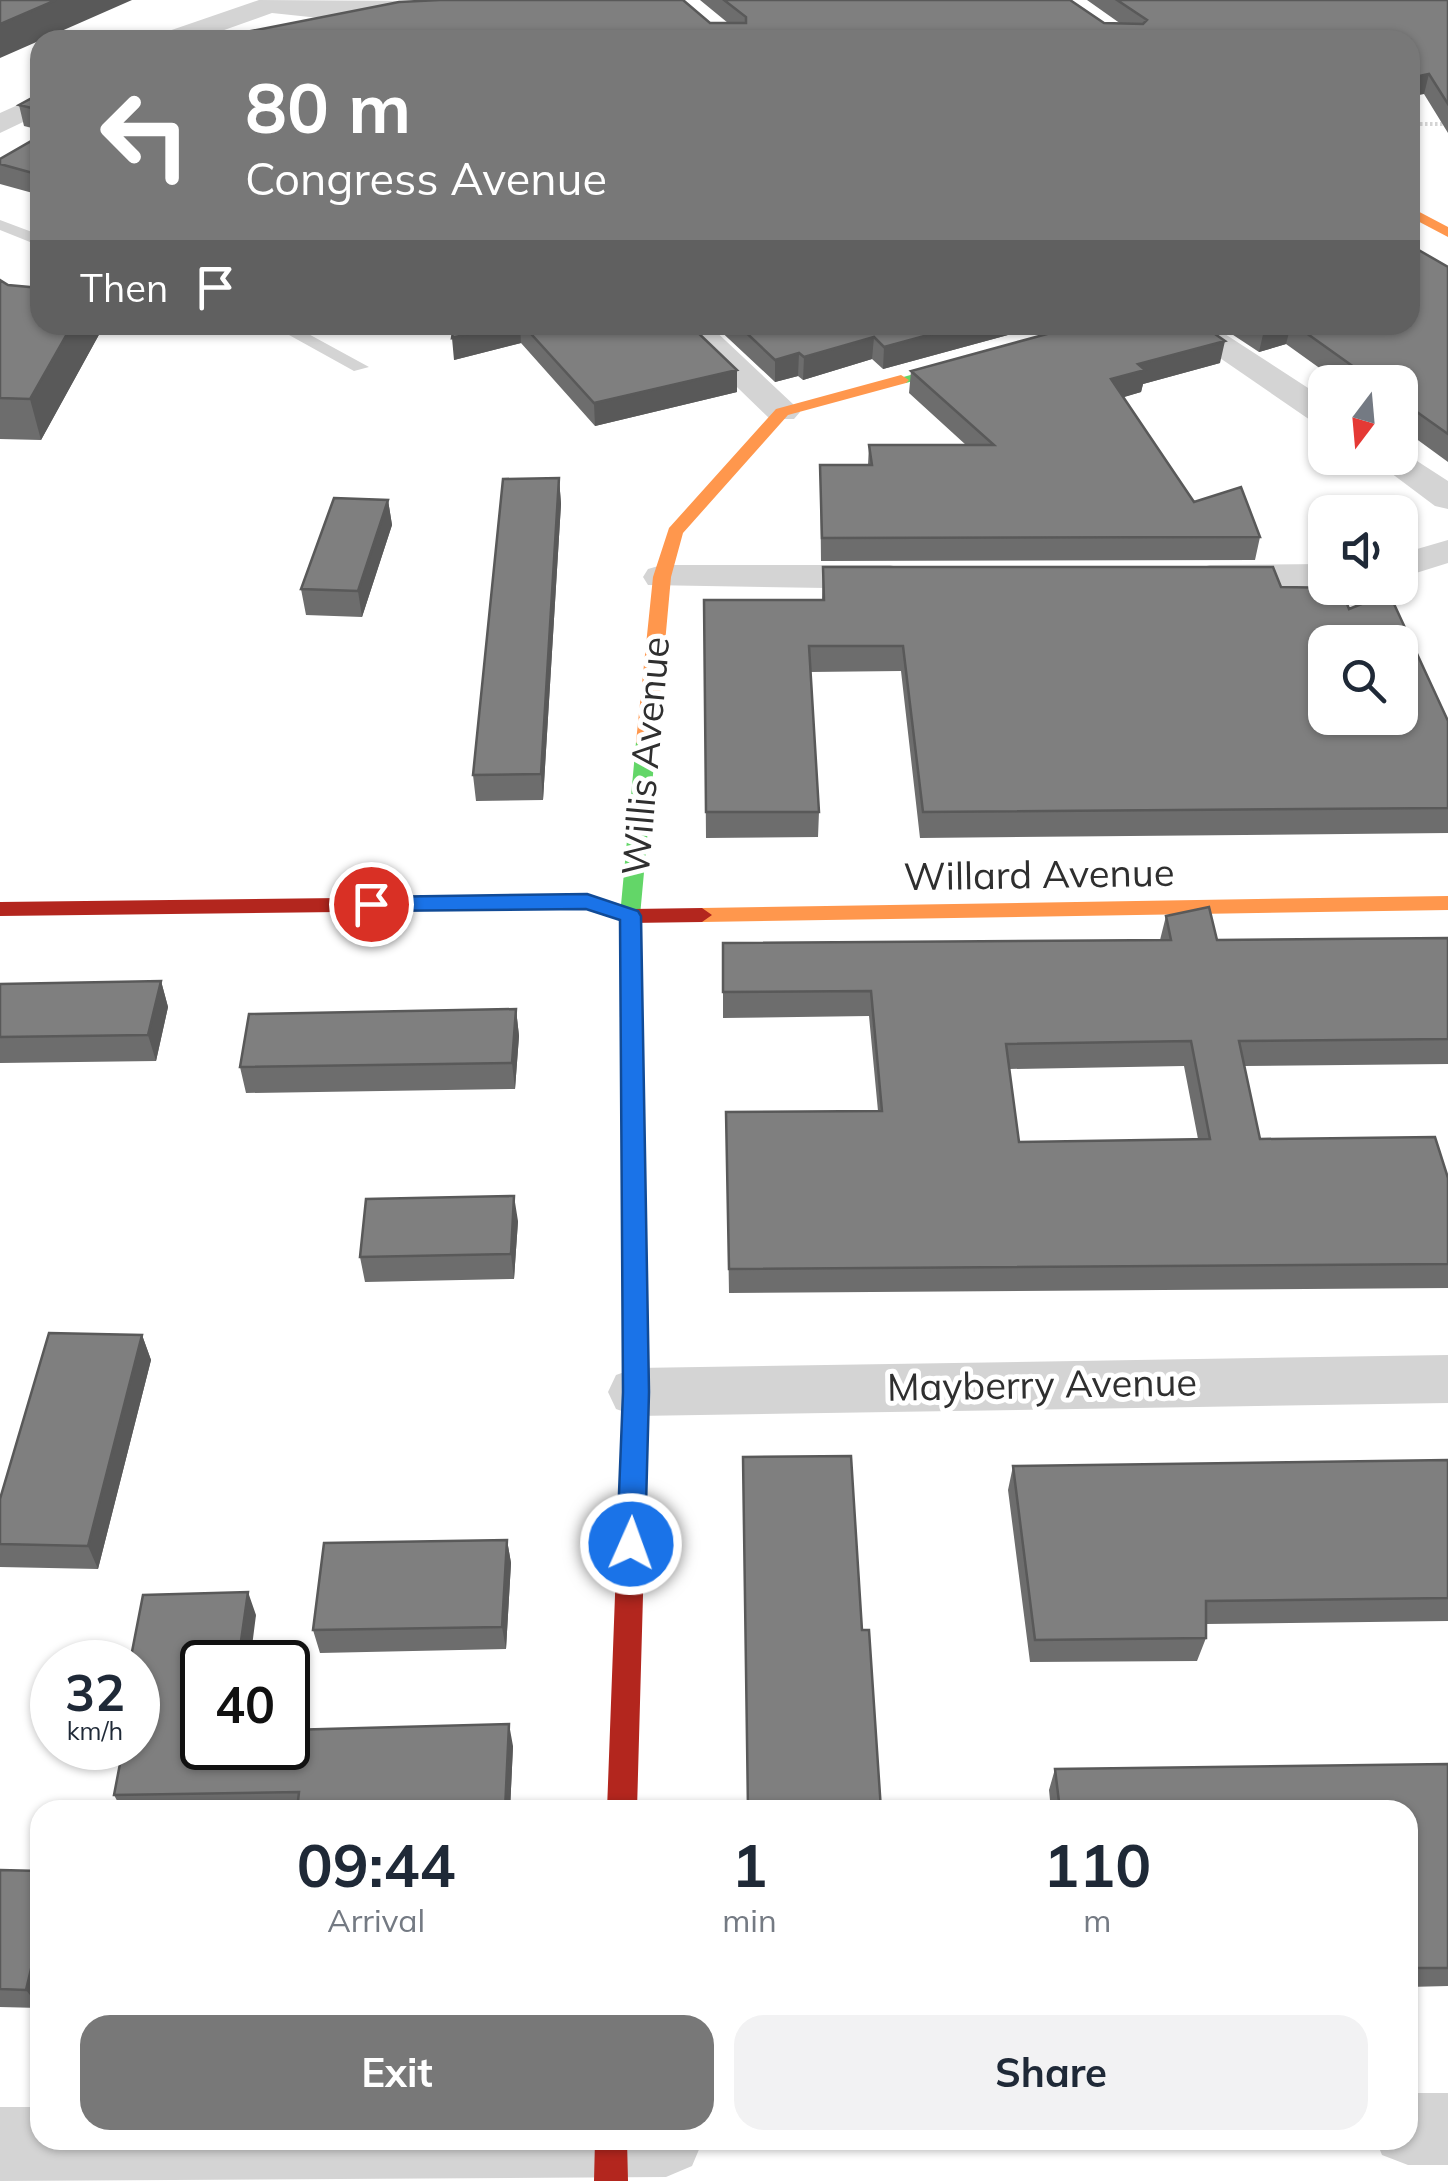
<!DOCTYPE html>
<style>
:root{--surface:#fff;--page:#f2f2f3;--text:#1f2937;--muted:#747a83;--accent:#787878}
body{margin:0;font-family:Mulish,sans-serif;background:var(--page);color:var(--text);height:100vh;display:flex;flex-direction:column;font-size:38px;white-space:nowrap}
*{box-sizing:border-box;margin:0}
p{font-size:32px;color:var(--muted)}
.icon{flex:none;width:55px;height:55px;fill:none;stroke:currentColor;stroke-width:2;stroke-linecap:round;stroke-linejoin:round}
.map{position:relative;flex:1;overflow:hidden}
.drawer{position:absolute;left:30px;top:1800px;width:1388px;height:350px;display:flex;flex-direction:column;background:var(--surface);border-radius:30px;box-shadow:0 2px 8px #0004}
.drawer>*{flex:none}
.top-card{position:absolute;left:30px;top:30px;width:1390px;height:305px;border-radius:30px;box-shadow:0 2px 8px #0004;background:#787878;color:#fff;overflow:hidden}
.needle{width:65px;rotate:196deg}
.tools{position:absolute;left:1308px;top:365px;display:grid;gap:20px}
.tools a{display:grid;place-items:center;width:110px;height:110px;border-radius:20px;background:var(--surface);box-shadow:0 2px 8px #0004;font-size:50px}
.speed{position:absolute;left:30px;top:1640px;display:flex;gap:20px;font-size:50px;font-weight:700;text-align:center}
.speed>*{display:grid;place-content:center;width:130px;height:130px;border-radius:50%;background:var(--surface);box-shadow:0 2px 8px #0004;line-height:1}
.speed small{font-size:25px;font-weight:400}
.speed .limit{border:5px solid #111;border-radius:15px;background:#fff;color:#111}
.pin{position:absolute;display:grid;place-items:center;width:85px;height:85px;color:#fff;margin:-42px;border:5px solid #fff;border-radius:50%;box-shadow:0 2px 10px #0007}
.me{position:absolute;width:110px;margin:-55px;rotate:2deg;stroke-linejoin:round;filter:drop-shadow(0 0 8px #0008)}
.turn{display:flex;align-items:center;gap:35px;height:210px;padding:0 50px;font-size:45px}
.turn .icon{width:130px;height:130px;stroke-width:2.5}
.turn b{display:block;font-size:70px;line-height:85px}
.then{display:flex;align-items:center;height:95px;padding:0 50px;background:#0003;gap:20px;font-size:38px}
.eta{display:flex;justify-content:space-evenly;align-items:center;height:170px;text-align:center}
.eta b{font-size:60px;font-weight:700;line-height:70px}
.primary-button{display:flex;gap:20px;margin-top:auto;padding:20px 50px}
.primary-button a{flex:1;height:115px;border-radius:30px;background:var(--accent);color:#fff;font-size:40px;font-weight:700;line-height:115px;text-align:center}
.primary-button a+a{background:var(--page);color:var(--text)}
.map>svg:first-child{display:block}
.lines{fill:none;stroke-linecap:round;stroke-linejoin:round}
.path{stroke:#d4d4d4;stroke-width:4;stroke-dasharray:2.5 2.5;stroke-linecap:butt}
.lane{fill:#d4d4d4;fill-rule:evenodd}
.street{fill:#d4d4d4;fill-rule:evenodd}
.fast{fill:#63d668;fill-rule:evenodd}
.slow{fill:#ff974d;fill-rule:evenodd}
.jam{fill:#b3261e;fill-rule:evenodd}
.wall{fill:#6d6d6d;fill-rule:evenodd}
.shaded-wall{fill:#595959}
.building{fill:#7f7f7f;stroke:#595959;stroke-width:2.5;fill-rule:evenodd}
.route{fill:#1a73e8;stroke:#114b97;stroke-width:2.5}
.labels{text-anchor:middle;dominant-baseline:central;stroke-width:10;stroke-linejoin:round;paint-order:stroke}
.street-label{font-size:38px;fill:#2f2f2f;stroke:#fff}
</style>
<div class="map">
<svg width="1448" height="2181" viewBox="0 0 1448 2181">
<rect width="100%" height="100%" fill="#fff"/>
<g class="lines">
<path class="path" d="M1410,124H1448"/>
<path class="lane" d="M0,220L40,235V246L0,230Z
M271,325H292L369,367L354,371Z"/>
<path class="street" d="M259,0L419,1L432,9L419,17L329,19L272,13L196,40H157L160,34Z
M40,95V114L0,133V113Z
M673,325H709L794,405L800,412L794,419H770Z
M1172,325H1211L1325,399V426L1313,422Z
M1400,450L1448,481V509L1435,506L1371,458H1400Z
M1448,540V563L1400,578V554Z
M1325,564V588L1210,589L1196,585L1191,577L1196,569L1210,565Z
M662,565H890L904,569L909,577L904,585L890,589L648,585L643,577L648,569Z
M1448,1355V1403L636,1416L616,1409L608,1392L616,1375L636,1368Z
M1408,2093H1448V2165H1408L1382,2155L1376,2140H1408Z
M0,2107H40V2140H703L692,2166L666,2177L0,2181Z"/>
<path class="fast" d="M1084,325H1108L906,383L893,380Z
M646,736L656,742L640,916L649,1381L645,1389L636,1392L627,1389L623,1381L620,916L636,742Z"/>
<path class="slow" d="M1410,207L1448,227V237L1410,217Z
M901,375L909,380L906,383L788,415L683,533L671,577L656,742L653,746H639L636,742L653,577L669,528L776,409Z
M1448,896V910L702,922L692,915L702,908Z"/>
<path class="jam" d="M587,895L631,909L702,908L712,915L702,922L630,923L586,909L0,916V902Z
M636,1370L645,1373L649,1381L637,1810H607L623,1381L627,1373Z
M595,2140H627L628,2181H594Z"/>
</g>
<path class="wall" d="M700,0H1070L1104,23L1121,24L1087,0H1448V133L1424,94L1410,40H205L728,23Z
M40,73V130L24,126L19,105L39,94Z
M40,136V195L0,184V159Z
M1448,267V462L1400,427V382H1339L1286,344L1259,352L1218,325H1410Z
M0,280L8,285L40,325H99L101,331L41,440L0,439Z
M454,325H690L737,392L595,426L521,343L454,360Z
M714,325H1045L883,369L872,359L803,380L798,376L775,382Z
M1220,363L1143,384L1141,392L1123,397L1194,502L1260,537L1255,560L821,561L820,465H868L869,445H966L909,393L911,371Z
M559,478L561,504L543,800L476,801L473,775Z
M388,500L392,525L362,617L306,615L301,589Z
M823,567L1281,587L1349,609L1448,721V833L920,838L901,671L810,672L819,812L818,837L706,838L704,600H822Z
M1166,916L1217,940L1448,938V1064L1244,1066L1260,1139L1448,1178V1288L729,1293L726,1112L878,1111L869,1016L723,1018V943L1160,940ZM1184,1066L1198,1139L1019,1142L1009,1069Z
M161,981L168,1007L156,1061L0,1063V984Z
M516,1009L519,1036L515,1089L246,1093L240,1067Z
M518,1221L514,1279L365,1282L360,1257Z
M142,1335L151,1360L98,1569L0,1567V1499Z
M1448,1460V1621L1206,1624V1638L1197,1661L1030,1662L1008,1490L1013,1466Z
M507,1540L511,1563L506,1649L320,1653L313,1630Z
M256,1615L202,1748L513,1746L510,1810H122L114,1795Z
M1448,1764V1986L1408,1987V1810H1051L1049,1790L1055,1769Z
M0,1870L40,2008L0,2007Z"/>
<path class="shaded-wall" d="M56,0H132L0,58V24Z
M1429,74L1424,94L1410,97V78Z
M72,325H99L101,331L41,440L30,399Z
M503,325H520L521,343L454,360L452,338Z
M965,325H1045L883,369L884,347Z
M1281,325H1291L1286,344L1259,352L1264,330Z
M874,337L872,359L803,380L804,357Z
M1225,341L1220,363L1143,384L1141,392L1108,402L1111,379L1138,364Z
M799,353L798,376L775,382V360Z
M737,370V392L595,426L594,403Z
M559,478L561,504L543,800L541,774Z
M388,500L392,525L362,617L358,591Z
M161,981L168,1007L156,1061L148,1035Z
M516,1009L519,1036L515,1089L512,1063Z
M514,1196L518,1221L514,1279L511,1254Z
M142,1335L151,1360L98,1569L88,1546Z
M507,1540L511,1563L506,1649L502,1627Z
M248,1592L256,1615L250,1662H238Z
M509,1724L513,1746L510,1810H505Z
M40,1931V2008L26,1990Z"/>
<path class="building" d="M0,0H56L0,24Z
M440,0H683L710,23H746V17L724,0H1070L1104,23L1143,24L1147,20L1117,0H1448V104L1429,74L1410,78V40H429L425,34L416,40H205L399,2Z
M38,73H40V110L19,105L39,94Z
M40,136V175L0,164V159Z
M1410,245L1448,267V434L1400,400V382H1375L1295,325H1410Z
M0,280L8,285L40,288V325H72L30,399L0,398Z
M454,325H503L452,338Z
M523,325H690L737,370L594,403Z
M738,325H965L884,347L874,337L804,357L799,353L775,360Z
M1080,325H1202L1225,341L1138,364L1145,370L1111,379L1194,502L1241,487L1260,537L822,538L820,465H872L869,445H994L911,371Z
M1256,325H1281L1264,330Z
M559,478L541,774L473,775L503,479Z
M334,498L388,500L358,591L301,589Z
M823,567H1273L1281,587L1341,588L1349,609L1389,593L1448,721V808L923,812L903,646H809L819,812H706L704,600H824ZM1325,642H1400V718H1325Z
M1209,907L1217,940L1448,938V1039L1239,1041L1260,1139L1435,1137L1448,1178V1264L729,1269L726,1112L882,1111L871,991L723,992V943L1171,940L1166,916ZM1191,1041L1210,1139L1019,1142L1006,1044Z
M161,981L148,1035L0,1037V984Z
M516,1009L512,1063L240,1067L249,1014Z
M514,1196L511,1254L360,1257L366,1199Z
M49,1333L142,1335L88,1546L0,1544V1499Z
M851,1456L862,1630H869L881,1810H748L743,1457Z
M1448,1460V1598L1206,1601V1638L1035,1640L1013,1466Z
M507,1540L502,1627L313,1630L324,1543Z
M248,1592L238,1662H202V1748H288V1730L509,1724L505,1810H297L299,1792L114,1795L123,1748H138V1662H130L143,1595Z
M1448,1764V1968H1408V1810H1060L1055,1769Z
M0,1870L40,1871V1931L26,1990L0,1989Z"/>
<path class="route" d="M587,894L638,911L641,916L649,1392L645,1544L641,1553L631,1556L621,1553L617,1544L623,1392L620,920L586,909L371,911L361,904L371,897Z"/>
<g class="labels">
<g class="street-label">
<text transform="translate(645 756) rotate(-85)">Willis Avenue</text>
<text transform="translate(1039 874) rotate(-1)">Willard Avenue</text>
<text transform="translate(1042 1384) rotate(-1)">Mayberry Avenue</text>
</g>
</g>
</svg>
<div class="tools">
<a><svg class="needle" viewBox="-14 -14 28 28"><path d="M0-13l5 13h-10z" fill="#e53935"/><path d="M0 13l5-13h-10z" fill="#747a83"/></svg></a>
<a><svg class="icon" aria-label="sound" viewBox="0 0 24 24"><path d="M4 9h4l5-4v14l-5-4H4zM17 9q2 3 0 6"/></svg></a>
<a><svg class="icon" aria-label="search" viewBox="0 0 24 24"><circle cx="10" cy="10" r="6"/><path d="M15 15l6 6"/></svg></a>
</div>
<div class="speed"><div>32<small>km/h</small></div><div class="limit">40</div></div>
<div class="pin" style="left:371px;top:904px;background:#d93025"><svg class="icon" aria-label="arrive" viewBox="0 0 24 24"><path d="M6 21V4h12l-3 4 3 4H6"/></svg></div>
<svg class="me" style="left:631px;top:1544px" viewBox="-20 -20 40 40"><circle r="17" fill="#1a73e8" stroke="#fff" stroke-width="3"/><path d="M0-11L8 9 0 5-8 9z" fill="#fff"/></svg>
<div class="top-card">
<div class="turn"><svg class="icon" aria-label="left" viewBox="0 0 24 24"><path d="M17 20v-9H6M10 6l-5 5 5 5"/></svg><div><b>80 m</b>Congress Avenue</div></div>
<div class="then">Then<svg class="icon" aria-label="arrive" viewBox="0 0 24 24"><path d="M6 21V4h12l-3 4 3 4H6"/></svg></div>
</div>
<section class="drawer">
<div class="eta">
<div><b>09:44</b><p>Arrival</p></div>
<div><b>1</b><p>min</p></div>
<div><b>110</b><p>m</p></div>
</div>
<div class="primary-button"><a>Exit</a><a>Share</a></div>
</section>
</div>
